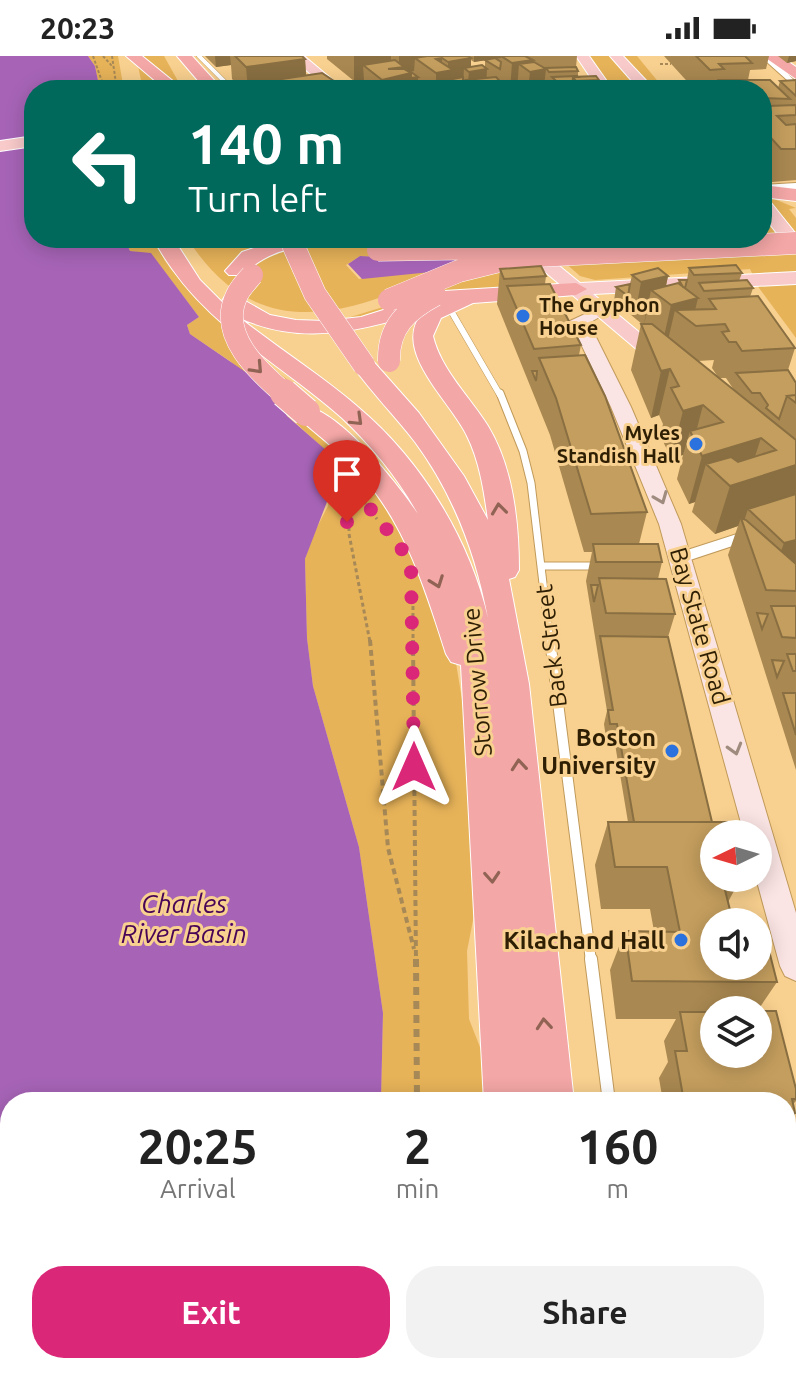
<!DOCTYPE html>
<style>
:root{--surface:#fff;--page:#f2f2f2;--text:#222;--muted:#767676;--accent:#db2777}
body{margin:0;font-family:Ubuntu,sans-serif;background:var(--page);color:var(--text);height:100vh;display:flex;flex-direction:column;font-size:30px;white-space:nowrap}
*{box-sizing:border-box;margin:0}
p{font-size:26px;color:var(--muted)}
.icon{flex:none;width:44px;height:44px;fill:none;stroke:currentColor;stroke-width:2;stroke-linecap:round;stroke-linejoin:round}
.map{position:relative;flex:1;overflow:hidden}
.details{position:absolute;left:0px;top:1036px;width:796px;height:282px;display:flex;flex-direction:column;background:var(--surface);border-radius:32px 32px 0 0;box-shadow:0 4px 20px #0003}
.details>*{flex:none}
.guide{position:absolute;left:24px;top:24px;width:748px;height:168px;border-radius:32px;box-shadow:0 4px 20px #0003;background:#00695c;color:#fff;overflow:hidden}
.needle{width:52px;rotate:265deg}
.buttons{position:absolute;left:700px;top:764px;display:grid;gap:16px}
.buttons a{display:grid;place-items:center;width:72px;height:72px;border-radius:50%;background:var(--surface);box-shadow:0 4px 20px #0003;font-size:40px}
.pin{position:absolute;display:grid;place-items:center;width:68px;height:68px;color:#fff;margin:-82px -34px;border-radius:50% 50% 50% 0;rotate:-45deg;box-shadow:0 0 8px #0007}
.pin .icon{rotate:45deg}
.me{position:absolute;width:88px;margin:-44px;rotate:0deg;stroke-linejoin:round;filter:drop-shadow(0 0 6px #0008)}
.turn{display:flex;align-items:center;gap:28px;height:168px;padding:0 32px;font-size:36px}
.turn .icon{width:104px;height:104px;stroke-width:2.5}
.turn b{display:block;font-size:56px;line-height:68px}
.eta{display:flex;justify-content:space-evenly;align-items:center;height:136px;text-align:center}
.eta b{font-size:48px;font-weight:600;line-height:56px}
.action{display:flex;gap:16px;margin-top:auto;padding:16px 32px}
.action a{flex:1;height:92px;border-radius:32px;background:var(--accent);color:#fff;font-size:32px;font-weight:600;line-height:92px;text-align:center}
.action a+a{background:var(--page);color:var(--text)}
.status{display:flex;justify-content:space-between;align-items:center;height:56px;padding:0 40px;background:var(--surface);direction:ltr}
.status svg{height:22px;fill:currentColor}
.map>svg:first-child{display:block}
.green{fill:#e7b359}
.water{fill:#a764b7}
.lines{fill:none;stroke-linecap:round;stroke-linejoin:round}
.lane-far4-casing{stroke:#c09a5a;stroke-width:5}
.lane-far3-casing{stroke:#c09a5a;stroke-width:7}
.lane-far2-casing{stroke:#c09a5a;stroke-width:9}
.lane-far1-casing{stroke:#c09a5a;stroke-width:12}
.lane-casing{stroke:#c09a5a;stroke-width:14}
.street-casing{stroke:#c09a5a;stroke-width:2}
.secondary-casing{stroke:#c09a5a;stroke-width:2}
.primary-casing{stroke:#fff;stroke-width:2}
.highway-casing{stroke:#fff;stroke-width:2}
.path-far3{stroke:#a78957;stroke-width:2;stroke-dasharray:3 2;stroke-linecap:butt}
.path-far2{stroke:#a78957;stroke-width:3;stroke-dasharray:4 3;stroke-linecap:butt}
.path-far1{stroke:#a78957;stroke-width:4;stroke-dasharray:6 4;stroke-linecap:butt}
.path{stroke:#a78957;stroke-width:6;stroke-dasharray:8 6;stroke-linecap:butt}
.lane-far4{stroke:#fff;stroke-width:4}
.lane-far3{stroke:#fff;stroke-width:6}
.lane-far2{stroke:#fff;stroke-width:7}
.lane-far1{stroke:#fff;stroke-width:10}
.lane{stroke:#fff;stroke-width:12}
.street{fill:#fff;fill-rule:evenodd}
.secondary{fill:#fbe5e4;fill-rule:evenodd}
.primary{fill:#f8caca;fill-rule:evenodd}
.highway{fill:#f3a7a6;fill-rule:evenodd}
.highway-bridge-far1-casing{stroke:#fff;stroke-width:23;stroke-linecap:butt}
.highway-bridge-casing{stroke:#fff;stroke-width:30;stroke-linecap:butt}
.highway-bridge-far1{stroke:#f3a7a6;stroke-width:22}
.highway-bridge{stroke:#f3a7a6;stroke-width:28}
.wall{fill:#a98851;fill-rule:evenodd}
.shaded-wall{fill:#896f42}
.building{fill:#c49e5e;stroke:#896f42;stroke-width:2}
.oneway{stroke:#906355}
.oneway2{stroke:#9f8c7f}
.route{stroke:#db2777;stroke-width:14;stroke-dasharray:0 25.2}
.poi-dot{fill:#2c72de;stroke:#f8d08f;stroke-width:3}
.labels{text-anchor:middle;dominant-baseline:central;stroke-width:6;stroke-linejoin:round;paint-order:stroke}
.far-poi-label{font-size:20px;font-weight:bold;fill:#2e1f04;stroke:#f8d08f;text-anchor:start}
.street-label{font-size:24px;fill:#2e1f04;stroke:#f8d08f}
.poi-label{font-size:24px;font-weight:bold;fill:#2e1f04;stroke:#f8d08f;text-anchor:end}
.water-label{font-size:26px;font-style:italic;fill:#480456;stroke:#f8d08f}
</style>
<div class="status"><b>20:23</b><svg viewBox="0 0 49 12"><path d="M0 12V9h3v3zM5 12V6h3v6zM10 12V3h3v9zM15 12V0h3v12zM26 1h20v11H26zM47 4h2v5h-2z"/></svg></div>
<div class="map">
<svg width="796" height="1317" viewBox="0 0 796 1317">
<rect width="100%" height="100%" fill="#f8d08f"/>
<path class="green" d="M88,0H118L124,34H100L95,10Z
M136,0H164L183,34H143Z
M588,0H637L665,34H614Z
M762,138L796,152L789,153L796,162V282L759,232L750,213L595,224L580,220L537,182H762Z
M124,182H153L165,205L190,237L256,300L288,324L348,403L380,439L413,492L456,607L469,686L476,849L467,895L469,963L485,1004L488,1046H381L383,957L359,791L313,630L307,582L305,503L311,483L328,450L332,427L327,396L230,305L190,278L187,269L199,261L151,198L130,195Z
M187,182H280L261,190L366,188L498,196L457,204L360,200L346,209L359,223L392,218L520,209L542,228L359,264L344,263L393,248L384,240C300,271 237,260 187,182Z
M377,1308H502L503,1317H376Z"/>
<path class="water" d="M0,0H88L95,10L100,34H34V182H124L130,195L151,197L199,261L187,269L190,278L247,317L279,344L287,360L327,395L330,438L305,503L307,582L313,630L359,791L383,957L381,1046H10V1308H377L376,1317H0Z
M552,182H582L568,194L431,216L362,223L348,208L360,200C424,203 493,212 552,182Z"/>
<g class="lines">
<defs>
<path id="lane-far4" d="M199,0L233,34"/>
<path id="lane-far3" d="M447,248L500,339"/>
<path id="lane-far2" d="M500,337L523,395L531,427L550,586
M541,510H600"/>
<path id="lane-far1" d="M550,584L591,905"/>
<path id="lane" d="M591,903L609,1046
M786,1117L796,1111
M642,1308L644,1317"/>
<path id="street" d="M760,0H769L796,26V32Z
M796,127V133L762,135V129Z
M796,459V469L681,507L673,502L675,498Z"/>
<path id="secondary" d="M602,250L608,251L610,255L589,267L631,351L681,468L796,857V925L785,920L780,910L756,822L758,778H744L659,468L611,351L570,265Z"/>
<path id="primary" d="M290,0H304L341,31L401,21L408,25L371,34H329Z
M576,0H589L613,34H599Z
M610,0H623L655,34H640Z
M34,80V90L0,95V85Z
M762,142L768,143L796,178V195L790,194L762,158Z
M505,182H525L580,227L796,216V228L593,238L674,305L677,309L674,313H660Z"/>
<path id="highway" d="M126,0H142L184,34H166Z
M177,0H192L223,34H206Z
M763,0H780L796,11V23Z
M762,129L796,133V145L762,141Z
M153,182H173L200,224L224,248L222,245L225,240L233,238L270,259L296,264L325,265L361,261L444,235L576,227L587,233L576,239L473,247L441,262L433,280C441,314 470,341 488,370C513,411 519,466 519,514L515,521L509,523L529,628L574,1046H484L461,609L451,606L446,598C426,535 406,470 362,420C343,398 319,380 297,361L293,356L297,351C331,342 400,431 418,458C398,422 372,390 342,362C273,301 198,267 153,182ZM423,256C390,294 450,344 467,380C480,406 484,436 488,464L464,420L419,357L372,304H356L352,309C371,336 395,360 415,386C454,439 476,498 488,562C469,482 421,404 358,351C321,319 279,293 240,262C302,290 361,275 423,256Z
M284,182H425L428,186L418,192C362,190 286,174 243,219H229L225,215L242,196Z
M497,1308H603L604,1317H498Z"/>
</defs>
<use href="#lane-far4" class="lane-far4-casing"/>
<use href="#lane-far3" class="lane-far3-casing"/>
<use href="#lane-far2" class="lane-far2-casing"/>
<use href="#lane-far1" class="lane-far1-casing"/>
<use href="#lane" class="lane-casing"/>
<use href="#street" class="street-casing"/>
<use href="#secondary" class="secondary-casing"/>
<use href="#primary" class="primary-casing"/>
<use href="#highway" class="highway-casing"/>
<path class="path-far3" d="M93,0L105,34
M103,0L112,10
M112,0L117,34
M660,8H671"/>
<path class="path-far2" d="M347,422L377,463
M349,429V478L370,586
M413,536V586"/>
<path class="path-far1" d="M370,584L388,792L414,893
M413,584L416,905"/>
<path class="path" d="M416,903L417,1046
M420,1308V1317"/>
<use href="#lane-far4" class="lane-far4"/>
<use href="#lane-far3" class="lane-far3"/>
<use href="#lane-far2" class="lane-far2"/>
<use href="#lane-far1" class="lane-far1"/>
<use href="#lane" class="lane"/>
<use href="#street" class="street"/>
<use href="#secondary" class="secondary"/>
<use href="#primary" class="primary"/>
<use href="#highway" class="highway"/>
<defs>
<path id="highway-bridge-far1" d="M290,182L315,238L364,309
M378,194L497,192
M252,219C247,225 240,232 237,239C217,279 259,316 286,339
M389,244L459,215L516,201L796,187
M389,305C388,271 407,254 435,239"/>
<path id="highway-bridge" d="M284,337L306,356"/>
</defs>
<use href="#highway-bridge-far1" class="highway-bridge-far1-casing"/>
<use href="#highway-bridge" class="highway-bridge-casing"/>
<use href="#highway-bridge-far1" class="highway-bridge-far1"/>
<use href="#highway-bridge" class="highway-bridge"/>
</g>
<path class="wall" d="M205,0H302L305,3L306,19L334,25L353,34H243L232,23L231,9L216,11Z
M327,0H577L576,11L578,15V21L599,24L597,34H364V24L354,25L327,3ZM471,4L474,6L485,4V11H471Z
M664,0H769L766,13L750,14L748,24L778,32L780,25L796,24V124L772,126L762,113V34H695Z
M778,0H796V5L787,7Z
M689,212L742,217L739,225L753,232L750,241L795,292L788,314L796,327V714L728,499L738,470L715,478L692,456L695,446L689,448L677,423L683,399L671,402L660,379L663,368L659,359L651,362L631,314L641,268H642L614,245L616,231L630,228L632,219L668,220L666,230L678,227L679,224H687ZM714,304L712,312L718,321L698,305ZM719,322H726L734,334Z
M500,213L546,220L545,228L581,289L579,299L647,456L639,488L662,506L658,523L675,558L668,581L714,822H741L728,846L714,866L777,926L758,954H714V998L796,1033V1045L793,1048L795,1057L786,1066V1046H663L659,1022L668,1006L664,985L676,963H616L610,914L625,875H654L650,853H601L595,809L608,766H628L614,682H606L604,668L607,655L586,525L592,496H584L550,379L497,248Z
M653,1308H755L757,1317H654Z"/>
<path class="shaded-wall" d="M215,0H230L231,9L216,11Z
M354,0H391V13L399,12V0H435L415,2L414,15L404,17H411L418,21V34L388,28V34H382V24L363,9L364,24L354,25Z
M474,0H510H501V2L474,6Z
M789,0H796V5L787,7Z
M442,2V16L448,15V6L471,2V15L487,13L486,34L468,26L469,16L464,12L463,30L453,23V34H436V3Z
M305,3L307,34H299L298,31L294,27L295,34H269V31L262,26L263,34H248L246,11Z
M533,4L532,15L546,13L544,30L540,27L539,34H528L530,16L519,8L517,34H510L512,7Z
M668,220L663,243L651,234L644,269L646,255L637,248L641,226Z
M698,242L692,267L675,254L668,284L663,285L671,249Z
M670,313L659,359L651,362L661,315Z
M703,349L694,384L690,375L683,399L671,402L683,355Z
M761,382L747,425L796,409V451L748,453L743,468L741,462L738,470L715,478L730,430L706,408L695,446L689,448L702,400Z
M796,484V516L770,525L784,487Z"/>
<path class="building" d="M235,0H302L305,3L246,11Z
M427,0H468L471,2L448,6L442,2L436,3L453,14L436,17L415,2Z
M501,0H525L533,4L512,7Z
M696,0H745L752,7L719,8L724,13L710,14Z
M495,2L501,6L500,13L485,4Z
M395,4L404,11L388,13H405L411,17L382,24L363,9Z
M534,6L546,13L530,16L519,8Z
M482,9L487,13L469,16L464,12Z
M404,11L418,21L411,22V17L404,13Z
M576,11L578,15L549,16L546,12Z
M322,17L334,25L298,31L294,27L269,31L262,26Z
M596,20L599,24L576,25L573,21Z
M463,21V30L453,23Z
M496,21L508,34H475L466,24Z
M552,21L577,20L578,21H573L572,34H562L557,26Z
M719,24H770L790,43L762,42V34H728Z
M796,24V40L780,25Z
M342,25L353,34H311L307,30Z
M411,25L424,34H395L388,28Z
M557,26L559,30L542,31L540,27Z
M717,31V34H708L706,32Z
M762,45L768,50L796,49V59L777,60L786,69L796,68V93H781L762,72Z
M736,209L742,217L694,219L689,212Z
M541,210L546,220L504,223L500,213Z
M658,212L668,220L641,226L632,219Z
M679,224H687L685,232L683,231Z
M747,224L753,232L704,235L699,227Z
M678,227L698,242L671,249L651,234Z
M550,228L581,289L534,293L507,230Z
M630,228L628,240L616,231Z
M758,240L795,292L742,295L736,286H729L722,276L729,275L725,268L696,270L675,254L716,253L709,243Z
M648,245L646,255L637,248L644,246Z
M641,268H652L796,384V409L730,430L706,408L731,401L738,406L776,394L761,382L702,400L690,375L723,366L703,349L683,355L671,332L679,330L670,313L661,315Z
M585,299L605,340L647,456L591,458L556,342L539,302Z
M788,314L796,327V339L787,340L779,363L766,352L768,349L760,337H752L736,317Z
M532,315H537L536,325Z
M796,339V347L787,340Z
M796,438V484L784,487L748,453Z
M741,462L746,464L796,508V535L766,534Z
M593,488H658L662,506H596Z
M599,522L666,523L675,558L606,557Z
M591,529H598L594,546Z
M771,550H796V582L782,581Z
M757,557L768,558L762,573Z
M600,580L668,581L712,766H634L617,668H610L608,654H613Z
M787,598H796V615H793Z
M772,604L784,605L777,621Z
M783,637H796V679Z
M608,766H736L739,778H714V822H722L733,866H714V910H758V875H764L777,926L632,925L625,875L680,876L667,811H615Z
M758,955H776L796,1033V1043H792L795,1057L786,1061V1046H669L668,1039L683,1040L675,995H687L680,956H714V998H758Z
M664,1308H755L757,1317H665Z"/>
<defs><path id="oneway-chevron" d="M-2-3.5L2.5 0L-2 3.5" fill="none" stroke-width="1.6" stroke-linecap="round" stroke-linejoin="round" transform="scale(2)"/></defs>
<g class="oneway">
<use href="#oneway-chevron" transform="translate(257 312) rotate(47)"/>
<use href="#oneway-chevron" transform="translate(357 364) rotate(44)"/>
<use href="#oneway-chevron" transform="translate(499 453) rotate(-97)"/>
<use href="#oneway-chevron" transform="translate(437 526) rotate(70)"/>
<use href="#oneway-chevron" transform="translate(519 709) rotate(-95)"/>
<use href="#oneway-chevron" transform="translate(492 821) rotate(86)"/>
<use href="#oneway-chevron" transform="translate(544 968) rotate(-95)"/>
</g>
<g class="oneway2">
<use href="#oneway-chevron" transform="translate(661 442) rotate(68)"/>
<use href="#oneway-chevron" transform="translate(735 693) rotate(74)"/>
</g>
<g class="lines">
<path class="route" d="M347,466L345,445L349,426L400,490L411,511L414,711"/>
</g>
<g class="poi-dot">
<circle cx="523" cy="260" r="8"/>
<circle cx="696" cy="388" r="8"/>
<circle cx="672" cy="695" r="8"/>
<circle cx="681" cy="884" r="8"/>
</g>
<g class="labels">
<g class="far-poi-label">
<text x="539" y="248">The Gryphon<tspan x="539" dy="23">House</tspan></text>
<text x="680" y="376" text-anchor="end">Myles<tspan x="680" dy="23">Standish Hall</tspan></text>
</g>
<g class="street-label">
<text transform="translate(700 570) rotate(74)">Bay State Road</text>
<text transform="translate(551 590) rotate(-97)">Back Street</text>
<text transform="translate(477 626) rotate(-95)">Storrow Drive</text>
</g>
<g class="poi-label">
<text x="656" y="681">Boston<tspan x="656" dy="28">University</tspan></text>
<text x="665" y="884">Kilachand Hall</text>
</g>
<g class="water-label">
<text x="184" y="847">Charles<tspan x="184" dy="30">River Basin</tspan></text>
</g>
</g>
</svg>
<div class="buttons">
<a><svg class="needle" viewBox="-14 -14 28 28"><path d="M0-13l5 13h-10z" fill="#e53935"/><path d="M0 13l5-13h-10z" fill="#767676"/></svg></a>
<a><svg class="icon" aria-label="sound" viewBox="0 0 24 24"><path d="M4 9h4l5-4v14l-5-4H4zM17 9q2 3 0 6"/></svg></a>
<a><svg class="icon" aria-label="layers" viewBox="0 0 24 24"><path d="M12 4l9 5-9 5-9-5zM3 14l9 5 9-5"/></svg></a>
</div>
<div class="pin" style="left:347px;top:466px;background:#d93025"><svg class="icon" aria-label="arrive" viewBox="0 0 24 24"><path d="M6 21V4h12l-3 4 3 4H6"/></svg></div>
<svg class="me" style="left:414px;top:711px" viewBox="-20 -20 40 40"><path d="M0-17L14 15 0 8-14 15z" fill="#db2777" stroke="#fff" stroke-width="4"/></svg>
<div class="guide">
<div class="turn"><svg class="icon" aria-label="left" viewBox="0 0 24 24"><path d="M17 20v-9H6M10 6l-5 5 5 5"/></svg><div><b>140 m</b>Turn left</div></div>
</div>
<section class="details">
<div class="eta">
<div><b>20:25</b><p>Arrival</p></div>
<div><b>2</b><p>min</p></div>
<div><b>160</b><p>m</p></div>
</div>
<div class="action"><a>Exit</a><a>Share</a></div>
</section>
</div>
